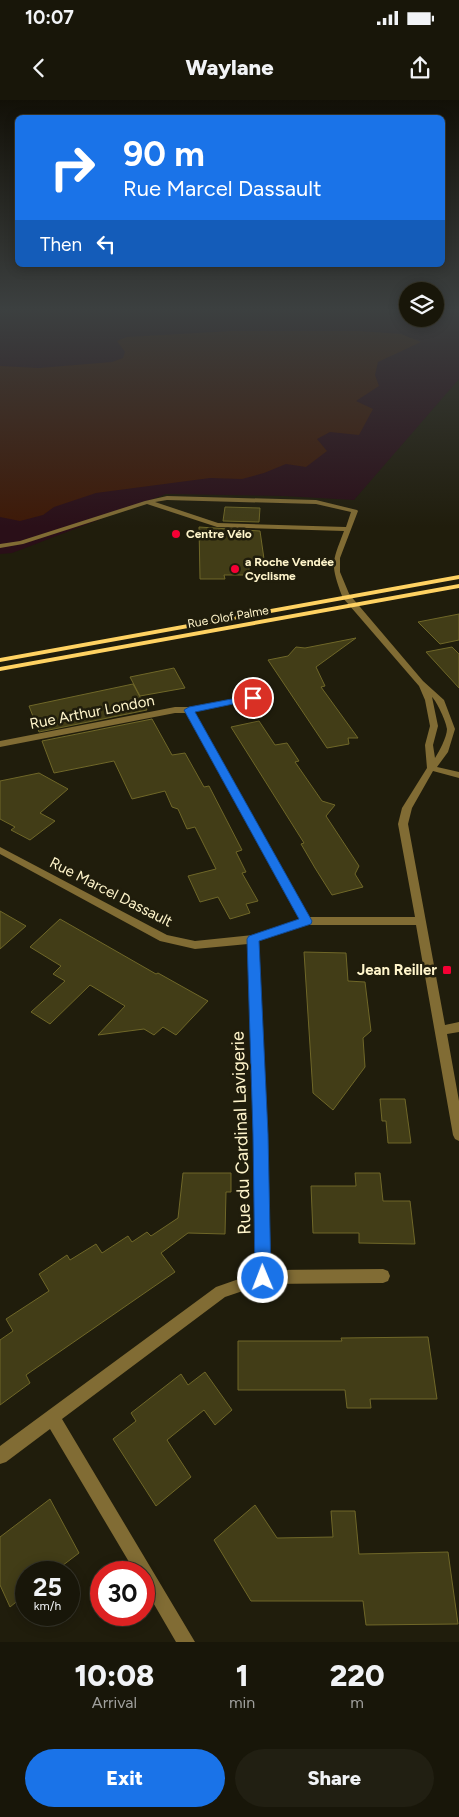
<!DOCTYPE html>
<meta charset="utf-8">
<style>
:root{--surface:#181609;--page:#211f12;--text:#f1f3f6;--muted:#9f9f9c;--line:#36352a;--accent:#1a73e8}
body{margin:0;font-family:Figtree,sans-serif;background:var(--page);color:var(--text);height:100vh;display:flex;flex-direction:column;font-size:19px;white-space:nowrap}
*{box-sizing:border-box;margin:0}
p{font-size:16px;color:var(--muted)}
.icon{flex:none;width:28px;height:28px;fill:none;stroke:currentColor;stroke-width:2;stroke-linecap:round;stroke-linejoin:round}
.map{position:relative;height:1542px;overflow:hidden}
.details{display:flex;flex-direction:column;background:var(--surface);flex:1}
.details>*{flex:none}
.banner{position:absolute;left:15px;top:15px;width:430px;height:152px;border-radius:8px;box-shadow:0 2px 12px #0003,0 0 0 1px var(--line);background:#1a73e8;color:#fff;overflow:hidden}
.tools{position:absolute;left:399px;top:182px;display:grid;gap:10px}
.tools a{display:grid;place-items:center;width:45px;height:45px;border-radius:50%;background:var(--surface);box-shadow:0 2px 12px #0003,0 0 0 1px var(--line);font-size:25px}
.speed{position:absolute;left:15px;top:1461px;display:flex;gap:10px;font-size:25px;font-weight:700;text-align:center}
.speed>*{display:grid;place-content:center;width:65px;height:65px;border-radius:50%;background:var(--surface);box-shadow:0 2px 12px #0003,0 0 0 1px var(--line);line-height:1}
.speed small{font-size:12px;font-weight:400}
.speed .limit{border:8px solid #d22;background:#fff;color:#111}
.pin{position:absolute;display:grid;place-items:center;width:42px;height:42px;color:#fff;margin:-21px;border:2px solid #fff;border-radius:50%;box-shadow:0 1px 5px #0007}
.me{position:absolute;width:55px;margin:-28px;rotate:359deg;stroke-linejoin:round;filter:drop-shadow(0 0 4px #0008)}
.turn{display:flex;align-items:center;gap:18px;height:105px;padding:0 25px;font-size:22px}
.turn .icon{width:65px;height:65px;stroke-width:2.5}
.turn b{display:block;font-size:35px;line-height:42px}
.then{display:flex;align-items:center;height:48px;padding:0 25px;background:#0003;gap:10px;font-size:19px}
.eta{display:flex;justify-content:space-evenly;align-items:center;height:85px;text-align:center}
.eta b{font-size:30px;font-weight:800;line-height:35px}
.primary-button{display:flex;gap:10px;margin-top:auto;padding:10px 25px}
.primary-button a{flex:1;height:58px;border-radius:30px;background:var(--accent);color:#fff;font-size:20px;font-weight:800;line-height:58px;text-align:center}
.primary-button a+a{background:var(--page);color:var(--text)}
.status{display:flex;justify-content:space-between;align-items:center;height:35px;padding:0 25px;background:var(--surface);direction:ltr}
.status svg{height:14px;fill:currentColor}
header{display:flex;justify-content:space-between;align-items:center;height:65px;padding:0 25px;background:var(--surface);font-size:22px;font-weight:800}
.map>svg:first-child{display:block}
.green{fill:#2a0f18}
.water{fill:#3e1907}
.building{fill:#423d17;stroke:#6f6728}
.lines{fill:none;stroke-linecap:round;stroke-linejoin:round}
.service{fill:#816c34;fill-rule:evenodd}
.minor{fill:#816c34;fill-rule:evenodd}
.secondary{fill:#ffd262;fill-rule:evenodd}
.route{fill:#1a73e8;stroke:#114b97}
.poi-dot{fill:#f60034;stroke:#201d0c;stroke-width:2}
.labels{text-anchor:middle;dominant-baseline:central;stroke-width:5;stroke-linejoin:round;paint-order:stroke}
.far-poi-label{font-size:12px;font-weight:bold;fill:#fff5cb;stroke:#201d0c;text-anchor:start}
.far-street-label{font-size:12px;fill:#fff5cb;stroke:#201d0c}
.street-label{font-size:15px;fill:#fff5cb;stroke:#201d0c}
.poi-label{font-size:15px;font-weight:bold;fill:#fff5cb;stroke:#201d0c;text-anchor:end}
.near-street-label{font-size:18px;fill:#fff5cb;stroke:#201d0c}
</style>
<div class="status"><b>10:07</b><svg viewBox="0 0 49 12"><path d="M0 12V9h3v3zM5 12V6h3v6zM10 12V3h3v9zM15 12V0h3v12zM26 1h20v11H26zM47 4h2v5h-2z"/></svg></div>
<header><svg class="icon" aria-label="back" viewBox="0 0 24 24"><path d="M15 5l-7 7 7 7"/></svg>Waylane<svg class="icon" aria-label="share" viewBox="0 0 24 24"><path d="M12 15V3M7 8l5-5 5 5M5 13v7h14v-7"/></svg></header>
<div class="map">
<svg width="459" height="1542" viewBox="0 0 459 1542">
<rect width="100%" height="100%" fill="#201d0c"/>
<path class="green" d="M0,211H407L408,219H435V211H459V279L354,400L284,396L166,394L12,453L0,454Z"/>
<path class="water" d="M232,231H359L401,234L421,242L378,262L375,275L379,286L356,301L373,309L359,335L330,332L317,339L327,351L306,367L286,364L264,373L242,379L210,378L96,393L54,407L43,415L20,421L0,417V266L39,268L112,262L123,258L125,252L117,241L127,237Z"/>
<path class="building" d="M225,407L260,408L259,422L223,421Z
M199,427L260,431L265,466H249V475H224L225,479H200Z
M459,514V540L440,544L418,522Z
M356,538L316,567L325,586L321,587L358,638H348L349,644L327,648L268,560L288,556L296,547L305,548Z
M452,547L459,554V588L426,552Z
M174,568L185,588L140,596L130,577Z
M133,584L147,610L39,632L29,606Z
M152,619L172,655L185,653L204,687L209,686L242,750L236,752L246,772L242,773L258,801L246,804L250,813L230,819L218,797L200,802L188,776L216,769L195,727L187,729L178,709L172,707L165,691L132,699L114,661L54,673L42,641Z
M259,621L275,645L287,643L299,661L295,662L322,701L335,705L326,716L359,766L355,774L363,787L332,795L315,768L301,744L304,743L231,627Z
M39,673L68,689L40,713L55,721L30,740L11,730L15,727L0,719V681Z
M0,811L26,826L0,849Z
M60,819L156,874L158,873L208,901L176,935L163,927L154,935L144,929L98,935L125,906L90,885L50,924L31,912L65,881L53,874L61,866L30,847Z
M304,852L346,853L348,881L365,882L371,931L363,938L365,967L333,1010L313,993Z
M380,999H405L411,1043H388L386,1021H382Z
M183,1073H231V1092H226L225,1134L188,1133L161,1153L175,1172L26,1275L30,1283L0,1305V1240L13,1231L6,1219L49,1191L39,1174L67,1155L70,1160L96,1144L102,1153L128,1136L132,1142L147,1132L151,1136L178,1118Z
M355,1073H380L383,1101H410L415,1144L359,1143V1133H313L311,1086H356Z
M428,1237L437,1299H370L371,1308H347L345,1290H238V1241H342L341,1238Z
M205,1272L232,1310L215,1325L204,1310L167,1340L191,1377L156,1406L113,1339L136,1321L131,1313L181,1274L188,1285Z
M50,1399L79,1453L54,1472H26V1494L10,1507L0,1485V1437Z
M255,1405L277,1438L333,1437L331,1411H355L359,1454L448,1452L458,1524L366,1525L363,1501H251L214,1440Z"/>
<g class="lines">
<path class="service" d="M167,396L316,400L357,410L358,411L340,458V472L350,496L346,498L342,496C330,463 332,463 344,431L217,427L147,404L23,444L0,448V444L20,441L145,401ZM167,400L316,404L351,412L346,427L218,423L155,402Z"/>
<path class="minor" d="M343,494H349L423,581L444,600L455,629L448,652L437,667L459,672V678L433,671L412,708L408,724L445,925L459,922V932L447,934L459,1001V1041L455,1039L453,1035L416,825H306L258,841L267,1034L270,1170L383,1169L388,1171L390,1176L388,1181L383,1183L263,1184L225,1197L62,1319L195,1542H176L144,1487V1472H135L50,1329L6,1362L0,1364V1346L216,1187L256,1173L255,1034L248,844L195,849L160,841L0,754V747L167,835L195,841L253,835L300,819L186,613H175L0,647V641L175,607H189L256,595V599L194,611L309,817H415L398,724L402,708L427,668L425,645L430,626L425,600L419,586L343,498ZM432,597C437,602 446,621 447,629C447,637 439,652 435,658L433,645L438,626Z"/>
<path class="secondary" d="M459,475V479L0,562V558Z
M459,484V488L0,571V567Z"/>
</g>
<linearGradient id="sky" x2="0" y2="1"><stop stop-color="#121007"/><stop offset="0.49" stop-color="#3c4040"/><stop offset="1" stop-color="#3c4040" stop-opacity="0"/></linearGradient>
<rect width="459" height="427" fill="url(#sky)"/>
<path class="route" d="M253,595L257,596V599L195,612L312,821L311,824L259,841L268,1034L271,1178L269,1183L263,1185L257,1183L255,1178L253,1034L247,839L249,836L299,819L184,610L189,607Z"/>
<g class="poi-dot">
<circle cx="176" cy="434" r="5"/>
<circle cx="235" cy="469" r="5"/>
<rect x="442" y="865" width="10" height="10" rx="2.5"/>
</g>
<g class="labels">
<g class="far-poi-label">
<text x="186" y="434">Centre Vélo</text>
<text x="245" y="462">a Roche Vendée<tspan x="245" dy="14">Cyclisme</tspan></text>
</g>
<g class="far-street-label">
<text transform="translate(228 517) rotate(-10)">Rue Olof Palme</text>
</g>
<g class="street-label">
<text transform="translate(92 612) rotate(-11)">Rue Arthur London</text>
<text transform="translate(111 792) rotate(27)">Rue Marcel Dassault</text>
</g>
<g class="poi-label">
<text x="437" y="870">Jean Reiller</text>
</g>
<g class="near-street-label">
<text transform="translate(241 1033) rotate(-92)">Rue du Cardinal Lavigerie</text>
</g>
</g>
</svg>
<div class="tools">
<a><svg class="icon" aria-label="layers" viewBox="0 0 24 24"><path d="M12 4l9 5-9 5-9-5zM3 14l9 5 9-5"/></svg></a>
</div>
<div class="speed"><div>25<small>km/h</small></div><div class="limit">30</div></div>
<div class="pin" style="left:253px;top:598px;background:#d93025"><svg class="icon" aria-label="arrive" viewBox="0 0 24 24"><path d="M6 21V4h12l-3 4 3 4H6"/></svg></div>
<svg class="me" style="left:263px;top:1178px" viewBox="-20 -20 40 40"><circle r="17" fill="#1a73e8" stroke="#fff" stroke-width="3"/><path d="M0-11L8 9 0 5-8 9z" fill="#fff"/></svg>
<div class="banner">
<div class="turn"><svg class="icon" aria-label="right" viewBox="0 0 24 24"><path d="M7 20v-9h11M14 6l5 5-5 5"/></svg><div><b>90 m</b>Rue Marcel Dassault</div></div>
<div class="then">Then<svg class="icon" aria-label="left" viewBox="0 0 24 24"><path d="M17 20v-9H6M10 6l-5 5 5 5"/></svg></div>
</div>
</div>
<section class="details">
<div class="eta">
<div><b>10:08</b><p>Arrival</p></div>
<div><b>1</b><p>min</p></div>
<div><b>220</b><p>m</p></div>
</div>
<div class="primary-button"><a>Exit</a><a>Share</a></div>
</section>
